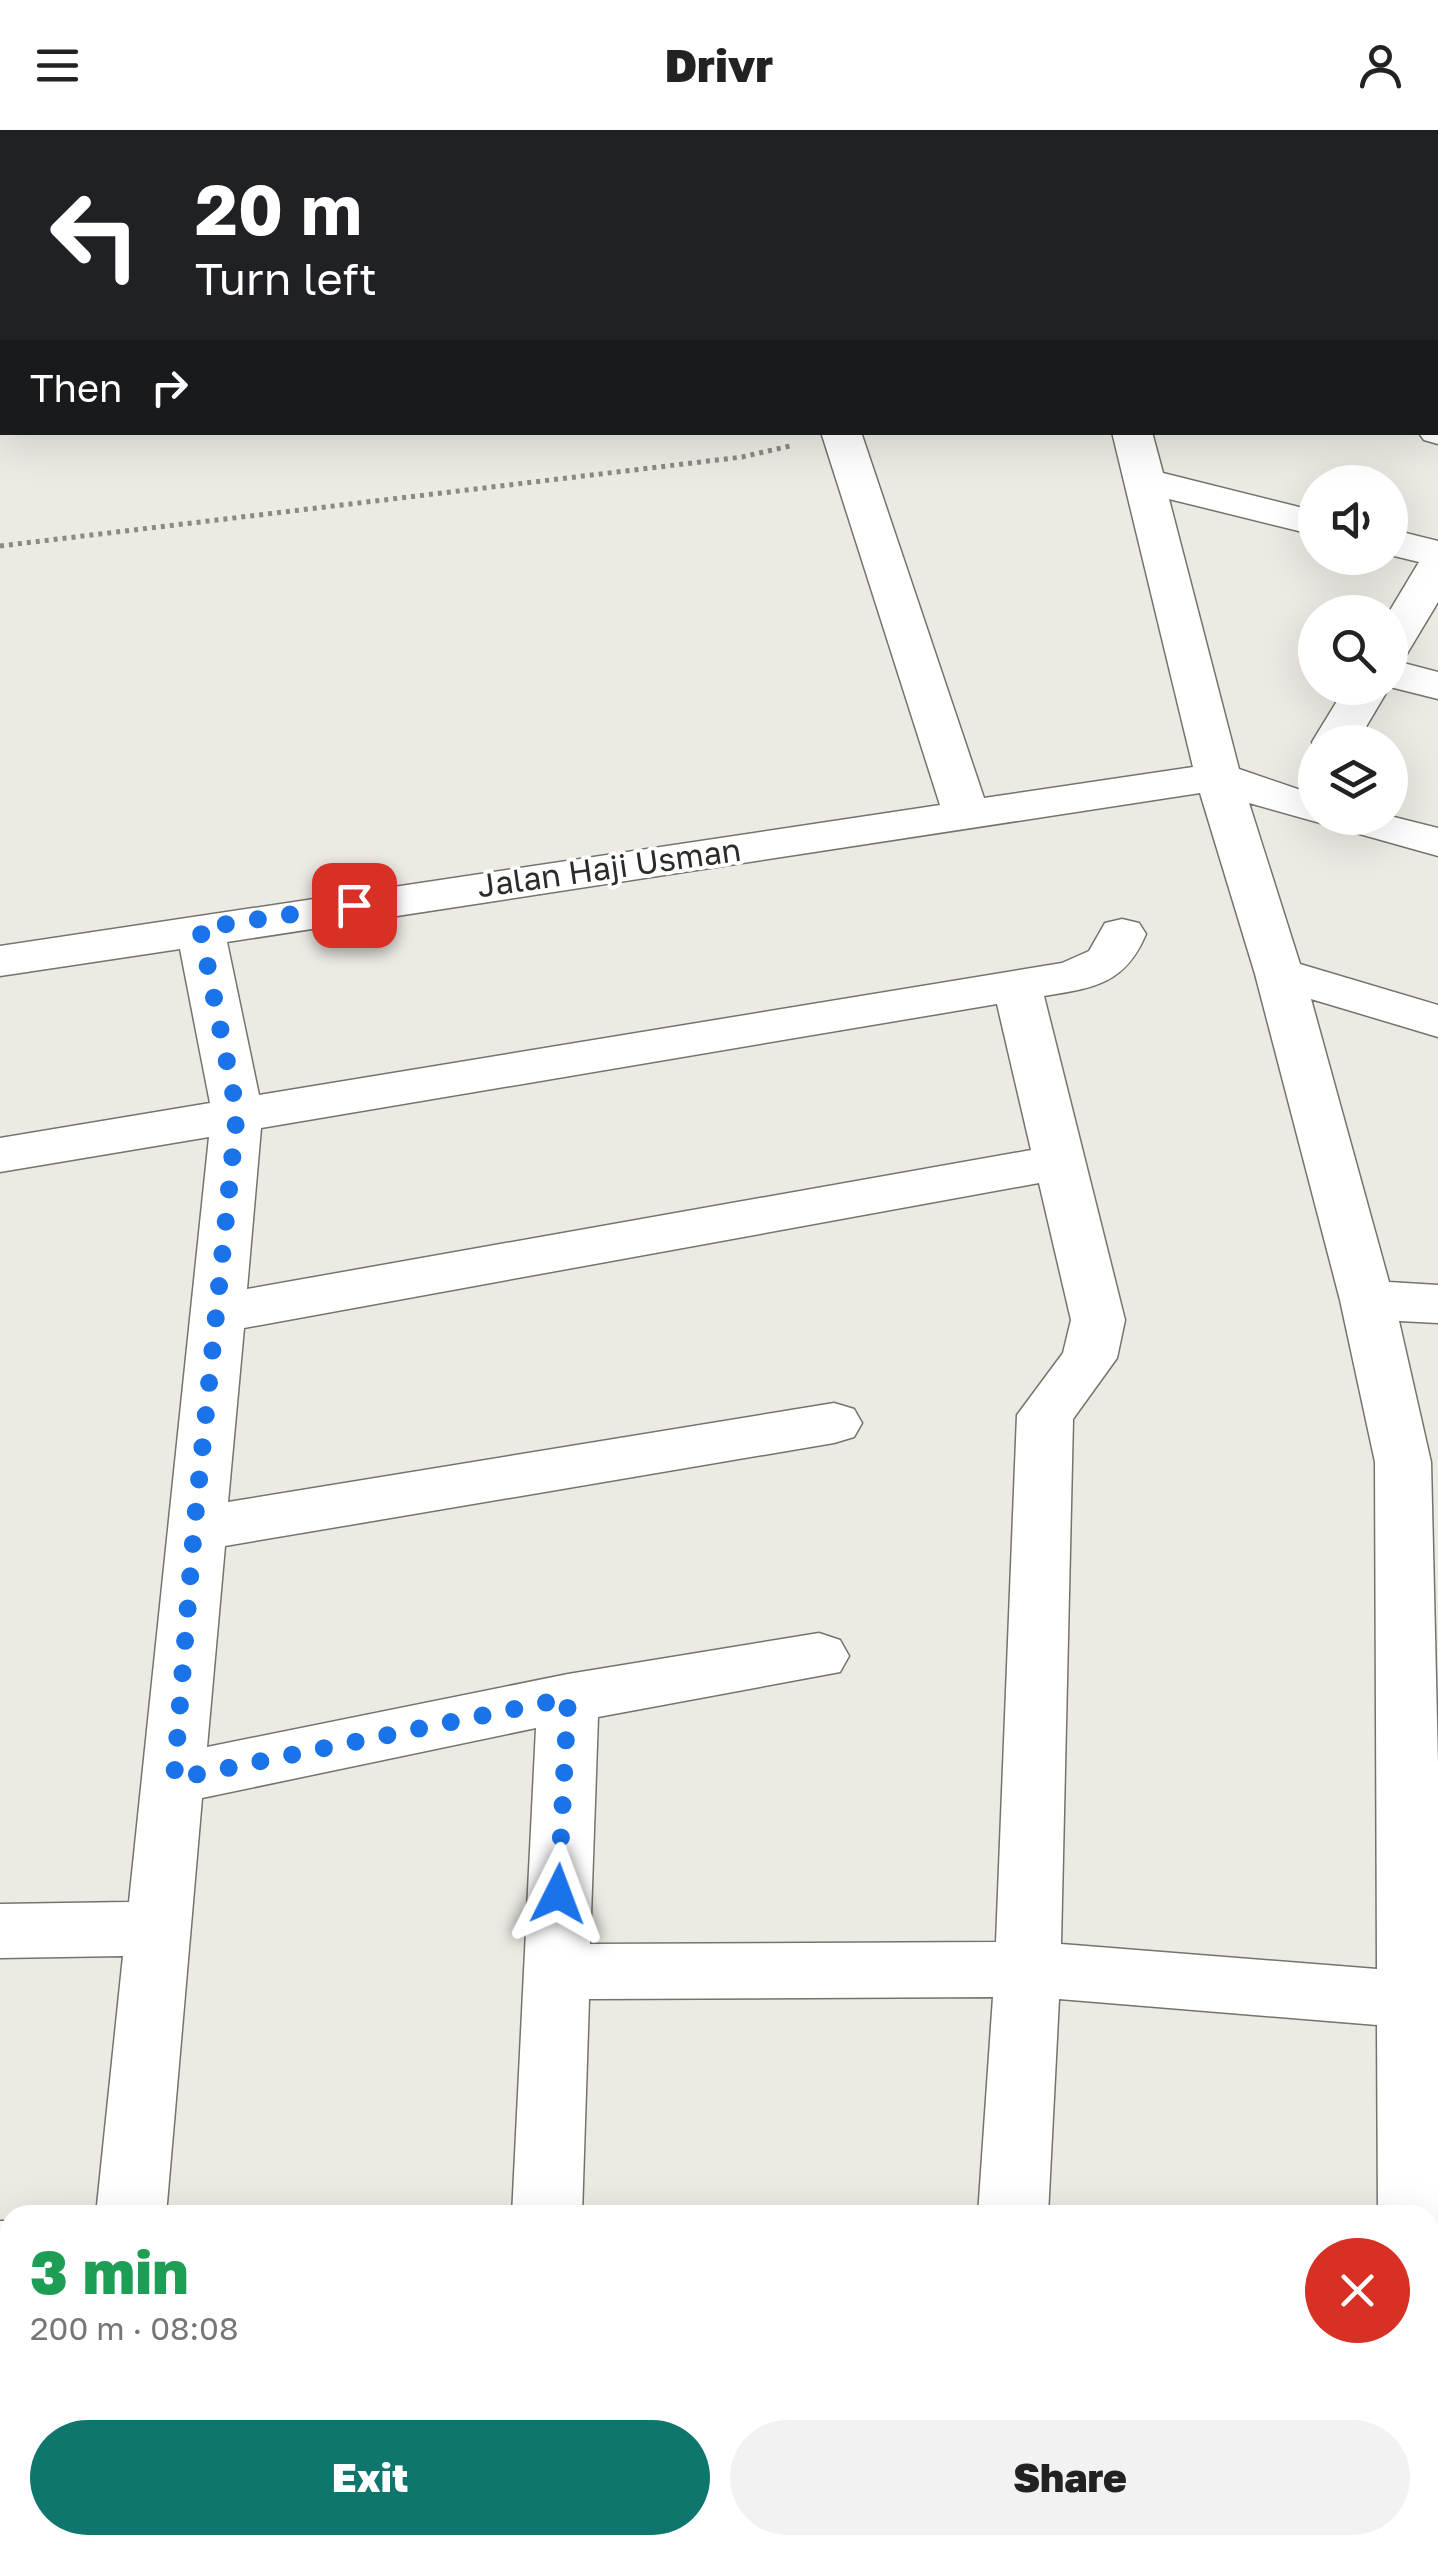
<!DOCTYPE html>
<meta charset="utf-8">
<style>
:root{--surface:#fff;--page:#f2f2f2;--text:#222;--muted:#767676;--accent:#0f766e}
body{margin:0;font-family:"Golos Text",sans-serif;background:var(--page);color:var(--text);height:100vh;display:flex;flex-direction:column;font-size:38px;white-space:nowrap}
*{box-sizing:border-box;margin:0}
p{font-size:32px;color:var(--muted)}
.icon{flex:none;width:55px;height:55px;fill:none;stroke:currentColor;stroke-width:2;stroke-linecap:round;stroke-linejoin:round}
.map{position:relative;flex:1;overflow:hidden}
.details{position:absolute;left:0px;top:2075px;width:1440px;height:350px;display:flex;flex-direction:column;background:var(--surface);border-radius:30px 30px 0 0;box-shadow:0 10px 40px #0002}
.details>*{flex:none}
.banner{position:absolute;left:0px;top:0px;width:1440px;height:305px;box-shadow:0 10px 40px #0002;background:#202124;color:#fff;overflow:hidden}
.controls{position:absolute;left:1298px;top:335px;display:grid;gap:20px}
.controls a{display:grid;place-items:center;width:110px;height:110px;border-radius:50%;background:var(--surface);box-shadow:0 10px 40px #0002;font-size:50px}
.pin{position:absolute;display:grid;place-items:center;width:85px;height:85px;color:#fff;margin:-42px;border-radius:20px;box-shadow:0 5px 15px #0006}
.me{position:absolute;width:110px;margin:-55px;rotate:3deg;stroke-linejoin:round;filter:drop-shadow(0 0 8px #0008)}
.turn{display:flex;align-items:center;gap:35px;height:210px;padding:0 30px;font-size:45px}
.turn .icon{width:130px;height:130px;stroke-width:2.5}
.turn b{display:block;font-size:70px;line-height:85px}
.then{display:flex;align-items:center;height:95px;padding:0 30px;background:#0003;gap:20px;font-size:38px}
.round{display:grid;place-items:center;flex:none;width:105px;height:105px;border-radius:52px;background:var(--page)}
.head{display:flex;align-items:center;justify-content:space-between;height:170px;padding:0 30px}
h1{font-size:60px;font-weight:800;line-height:75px;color:#1e9e55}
.action{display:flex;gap:20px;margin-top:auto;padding:20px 30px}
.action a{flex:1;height:115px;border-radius:60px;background:var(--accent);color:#fff;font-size:40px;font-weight:800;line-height:115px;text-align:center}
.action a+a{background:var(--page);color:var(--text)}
header{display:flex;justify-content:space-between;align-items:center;height:130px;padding:0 30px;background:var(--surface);font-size:45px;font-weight:800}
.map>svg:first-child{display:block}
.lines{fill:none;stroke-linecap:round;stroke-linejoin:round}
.minor-casing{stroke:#74736c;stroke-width:3}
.path{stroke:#8a8984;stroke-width:5;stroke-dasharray:4 5;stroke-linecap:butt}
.minor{fill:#fff;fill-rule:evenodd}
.route{stroke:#1a73e8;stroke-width:18;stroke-dasharray:0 32.4}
.labels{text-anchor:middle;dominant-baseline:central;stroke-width:8;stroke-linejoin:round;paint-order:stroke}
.street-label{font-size:32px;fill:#2c2b28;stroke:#fff}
</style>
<header><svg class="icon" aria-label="menu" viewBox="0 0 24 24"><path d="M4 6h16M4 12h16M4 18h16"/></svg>Drivr<svg class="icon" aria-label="person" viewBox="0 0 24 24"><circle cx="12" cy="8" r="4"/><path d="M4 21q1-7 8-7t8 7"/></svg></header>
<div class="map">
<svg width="1438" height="2425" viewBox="0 0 1438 2425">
<rect width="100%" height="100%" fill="#eceae3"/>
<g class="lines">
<defs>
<path id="minor" d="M2,83V107L0,108V84Z
M1438,289V314L1424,310L1418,302H1438Z
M821,302H861L984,668L1193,637L1112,302H1152L1163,343L1315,381V405L1169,369L1239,639L1315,665V688L1390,686L1438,698V726L1249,673L1300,834L1438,875V907L1311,869L1389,1152L1438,1155V1193L1399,1191L1431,1332L1438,1634V2106L1430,2110V2085H1378L1377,1895L1059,1869L1048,2085H978L993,1867L589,1869L582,2085H512L536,1598L202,1668L166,2085H96L123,1826L0,1828V1774L129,1772L209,1007L0,1042V1008L210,973L180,819L0,846V816L940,675ZM1200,663L1255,844L1340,1170L1375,1332L1377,1839L1061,1814L1073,1289L1117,1228L1125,1190L1044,866C1094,858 1125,854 1146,804L1139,793L1122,789L1105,793L1089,821L1062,833L259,965L227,812ZM997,874L1031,1020L247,1159L261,998ZM1039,1053L1071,1190L1063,1223L1017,1285L996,1812L590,1814L598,1587L840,1542L849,1526L840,1510L819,1503L568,1544L207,1617L225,1416L834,1313L854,1307L862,1293L854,1279L834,1273L228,1372L244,1198Z
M1390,399L1438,411V472L1405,527L1392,530L1438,542V569L1390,557L1389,482L1419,432L1390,425Z
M1345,558H1389L1357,612L1315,616L1312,612Z
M0,2091H10V2155H0Z
M1430,2384L1438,2387V2425H1380L1381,2415H1430Z
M58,2415H132V2425H56Z
M501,2415H575L576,2425H500Z
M956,2415H1030V2425H954Z"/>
</defs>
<use href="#minor" class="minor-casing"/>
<path class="path" d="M0,416L742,327L790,316"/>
<use href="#minor" class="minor"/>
</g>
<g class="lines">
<path class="route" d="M354,775L200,798L237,982L194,1399L174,1649L568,1568L558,1764"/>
</g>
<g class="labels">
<g class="street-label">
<text transform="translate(609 737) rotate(-8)">Jalan Haji Usman</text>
</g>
</g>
</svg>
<div class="controls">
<a><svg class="icon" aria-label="sound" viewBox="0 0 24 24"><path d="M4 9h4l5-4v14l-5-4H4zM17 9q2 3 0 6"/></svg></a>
<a><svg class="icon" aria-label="search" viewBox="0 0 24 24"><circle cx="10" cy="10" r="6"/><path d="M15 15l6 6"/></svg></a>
<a><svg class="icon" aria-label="layers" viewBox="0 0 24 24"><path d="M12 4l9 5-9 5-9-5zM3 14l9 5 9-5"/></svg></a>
</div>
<div class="pin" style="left:354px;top:775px;background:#d93025"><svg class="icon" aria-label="arrive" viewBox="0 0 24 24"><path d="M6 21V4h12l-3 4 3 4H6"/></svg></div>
<svg class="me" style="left:558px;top:1764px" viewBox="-20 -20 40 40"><path d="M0-17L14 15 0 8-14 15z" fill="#1a73e8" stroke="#fff" stroke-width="4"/></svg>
<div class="banner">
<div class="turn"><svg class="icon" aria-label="left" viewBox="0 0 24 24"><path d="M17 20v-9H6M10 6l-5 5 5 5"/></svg><div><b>20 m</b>Turn left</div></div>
<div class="then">Then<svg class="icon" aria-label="right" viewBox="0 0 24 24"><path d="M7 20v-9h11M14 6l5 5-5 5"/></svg></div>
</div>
<section class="details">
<div class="head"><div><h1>3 min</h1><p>200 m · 08:08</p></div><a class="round" style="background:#d93025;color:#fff"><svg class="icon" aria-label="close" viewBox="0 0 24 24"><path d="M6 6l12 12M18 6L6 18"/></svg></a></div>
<div class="action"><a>Exit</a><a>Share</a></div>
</section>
</div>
